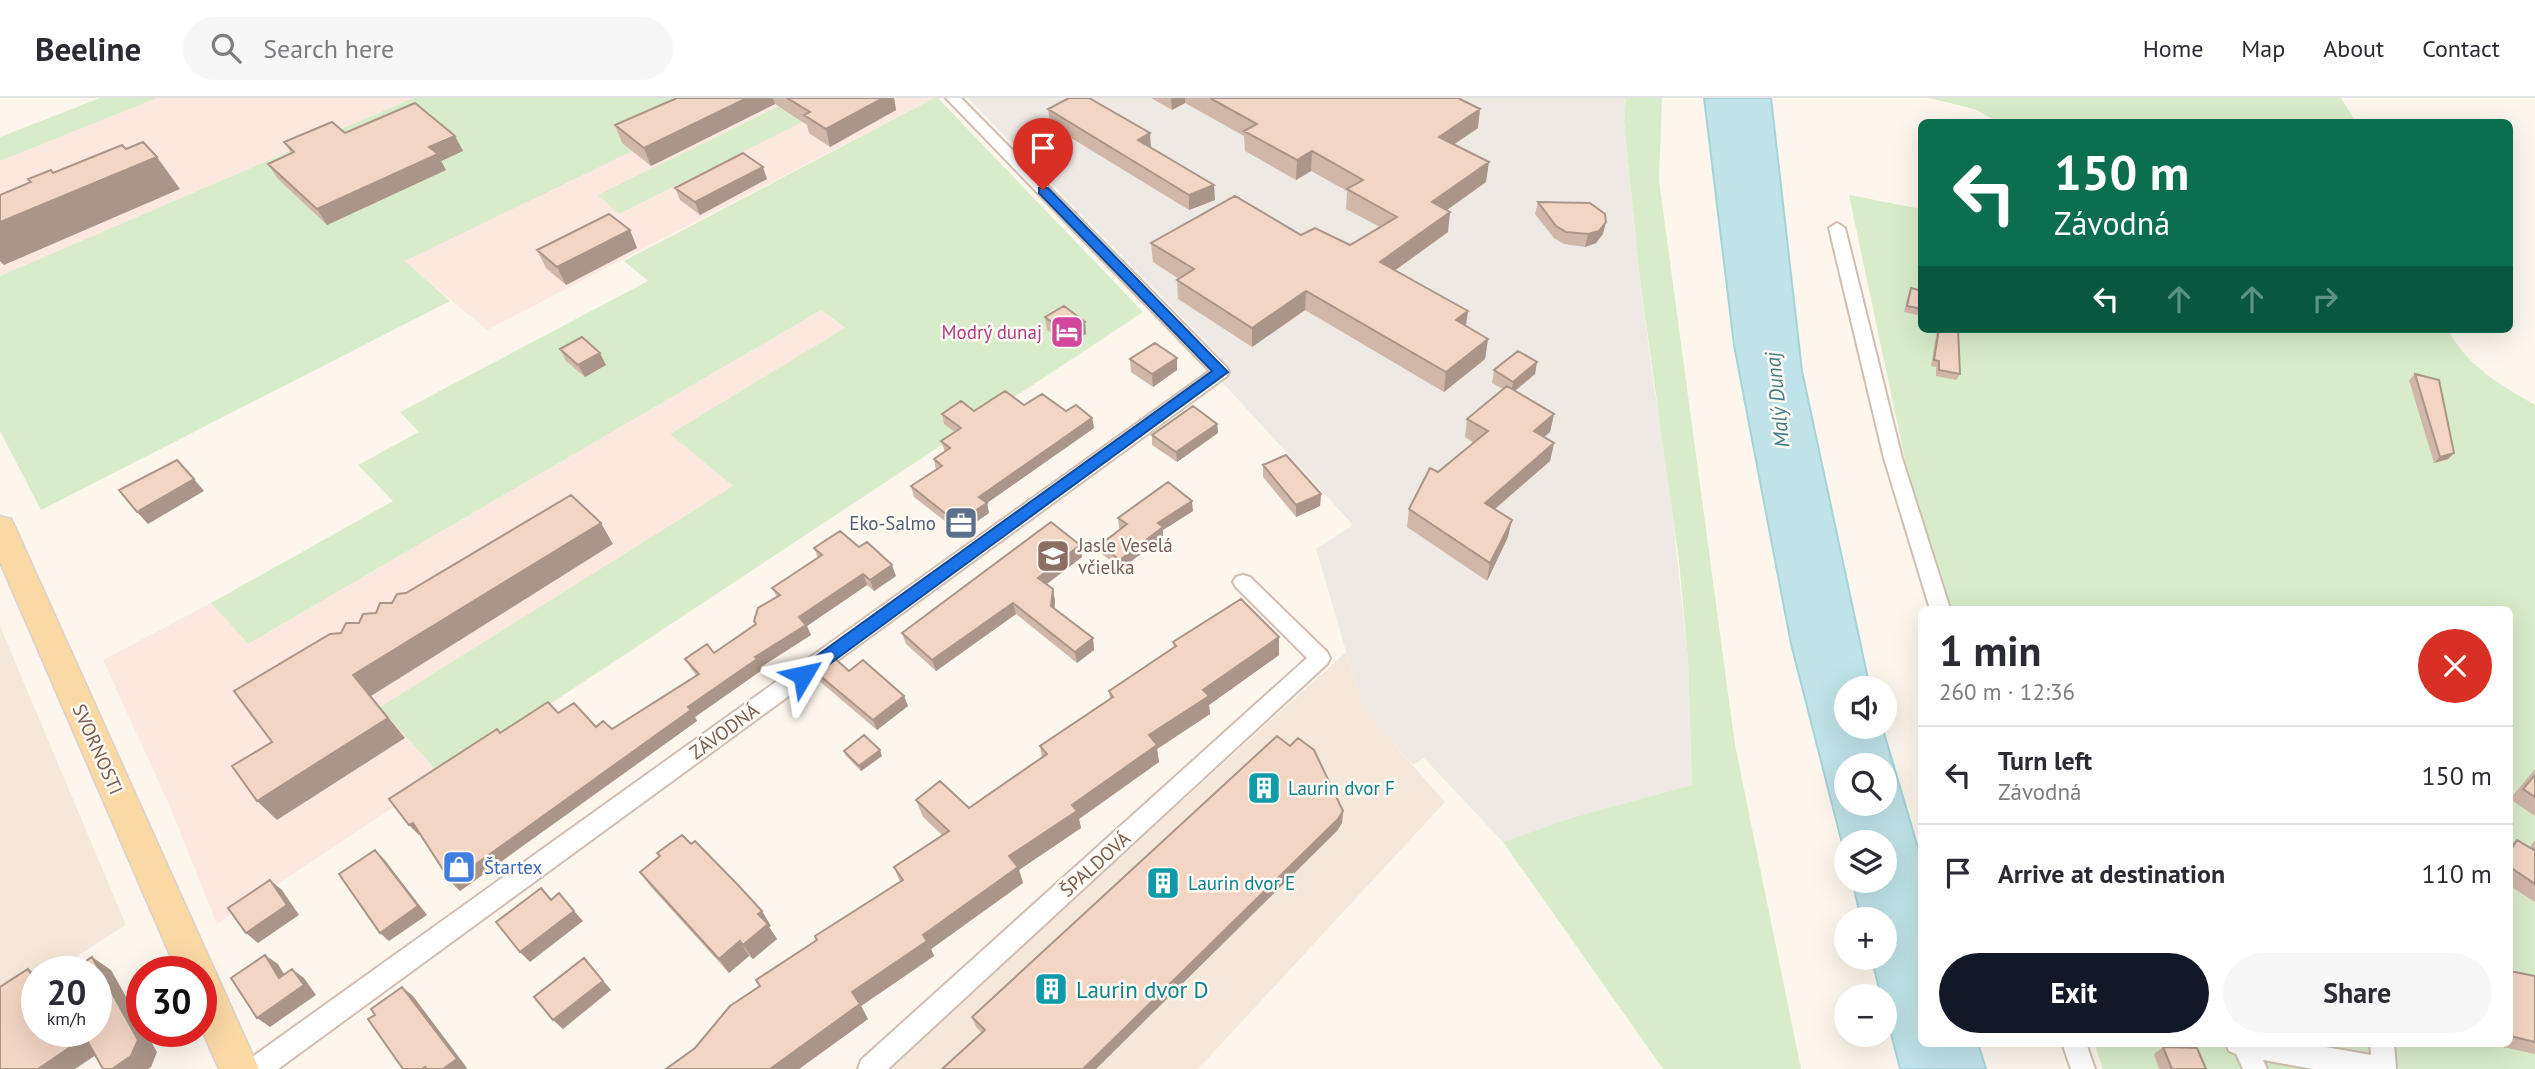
<!DOCTYPE html>
<meta charset="utf-8">
<style>
:root{--surface:#fff;--page:#f7f7f7;--text:#2b2b33;--muted:#7c7c81;--line:#e1e1e2;--accent:#111827}
body{margin:0;font-family:"PT Sans",sans-serif;background:var(--page);color:var(--text);height:100vh;display:flex;flex-direction:column;font-size:26px;white-space:nowrap}
*{box-sizing:border-box;margin:0}
p{font-size:23px;color:var(--muted)}
.icon{flex:none;width:38px;height:38px;fill:none;stroke:currentColor;stroke-width:2;stroke-linecap:round;stroke-linejoin:round}
.map{position:relative;flex:1;overflow:hidden}
.details{position:absolute;left:1918px;top:508px;width:595px;height:441px;display:flex;flex-direction:column;background:var(--surface);border-radius:10px;box-shadow:0 7px 28px #0002}
.details>*{flex:none}
.top-card{position:absolute;left:1918px;top:21px;width:595px;height:214px;border-radius:10px;box-shadow:0 7px 28px #0002;background:#0b6e4f;color:#fff;overflow:hidden}
.tools{position:absolute;left:1834px;top:578px;display:grid;gap:14px}
.tools a{display:grid;place-items:center;width:63px;height:63px;border-radius:50%;background:var(--surface);box-shadow:0 7px 28px #0002;font-size:35px}
.speed{position:absolute;left:21px;top:858px;display:flex;gap:14px;font-size:35px;font-weight:700;text-align:center}
.speed>*{display:grid;place-content:center;width:91px;height:91px;border-radius:50%;background:var(--surface);box-shadow:0 7px 28px #0002;line-height:1}
.speed small{font-size:18px;font-weight:400}
.speed .limit{border:10px solid #d22;background:#fff;color:#111}
.pin{position:absolute;display:grid;place-items:center;width:60px;height:60px;color:#fff;margin:-72px -30px;border-radius:50% 50% 50% 0;rotate:-45deg;box-shadow:0 0 7px #0007}
.pin .icon{rotate:45deg}
.me{position:absolute;width:77px;margin:-38px;rotate:54deg;stroke-linejoin:round;filter:drop-shadow(0 0 5px #0008)}
.turn{display:flex;align-items:center;gap:24px;height:147px;padding:0 21px;font-size:32px}
.turn .icon{width:91px;height:91px;stroke-width:2.5}
.turn b{display:block;font-size:49px;line-height:60px}
.lanes{display:flex;align-items:center;height:66px;padding:0 21px;background:#0003;justify-content:center;gap:35px;direction:ltr}
.lanes .off{opacity:.35}
.round{display:grid;place-items:center;flex:none;width:74px;height:74px;border-radius:37px;background:var(--page)}
.headline{display:flex;align-items:center;justify-content:space-between;height:119px;padding:0 21px}
h1{font-size:42px;font-weight:600;line-height:52px}
.button{display:flex;gap:14px;margin-top:auto;padding:14px 21px}
.button a{flex:1;height:80px;border-radius:42px;background:var(--accent);color:#fff;font-size:28px;font-weight:600;line-height:80px;text-align:center}
.button a+a{background:var(--page);color:var(--text)}
ul{padding:0;list-style:none}
li{display:flex;align-items:center;gap:21px;height:98px;padding:0 21px;border-top:2px solid var(--line)}
li div{flex:1}
li b{display:block;font-size:26px}
li em{font-style:normal}
header{display:flex;align-items:center;gap:42px;box-sizing:border-box;height:98px;padding:0 35px;background:var(--surface);border-bottom:2px solid var(--line)}
header strong{font-size:33px}
nav{display:flex;gap:38px;margin-inline-start:auto;font-size:24px}
.search{width:490px;height:63px;background:var(--page);display:flex;align-items:center;gap:18px;box-sizing:border-box;padding:0 24px;border-radius:38px;color:var(--muted);font-size:26px}
.map>svg:first-child{display:block}
.residential{fill:#f5e8da}
.commercial{fill:#fde8e0}
.industrial{fill:#efe9e4}
.green{fill:#d8ecc9}
.water{fill:#bfe3e8;stroke:#a5d3da;stroke-width:2;fill-rule:evenodd}
.lines{fill:none;stroke-linecap:round;stroke-linejoin:round}
.minor-casing{stroke:#d1beb0;stroke-width:4}
.primary-casing{stroke:#dad1cd;stroke-width:3}
.minor{fill:#fff;fill-rule:evenodd}
.primary{fill:#fbd9a5;fill-rule:evenodd}
.wall{fill:#d1b7a8}
.shaded-wall{fill:#aa9588}
.building{fill:#f3d5c3;stroke:#aa9588;stroke-width:2}
.route{fill:#1a73e8;stroke:#114b97;stroke-width:2}
.labels{text-anchor:middle;dominant-baseline:central;stroke-width:5;stroke-linejoin:round;paint-order:stroke}
.hotel-label{font-size:19px;fill:#b23c85;stroke:#fffaf3;text-anchor:end}
.service-label{font-size:19px;fill:#4e5e75;stroke:#fffaf3;text-anchor:end}
.education-label{font-size:19px;fill:#785e54;stroke:#fffaf3;text-anchor:start}
.street-label{font-size:19px;fill:#7a5c4d;stroke:#fffaf3}
.culture-label{font-size:19px;fill:#0d838f;stroke:#fffaf3;text-anchor:start}
.shop-label{font-size:19px;fill:#366cbe;stroke:#fffaf3;text-anchor:start}
.water-label{font-size:21px;font-style:italic;fill:#437c86;stroke:#fffaf3}
.near-culture-label{font-size:23px;fill:#0d838f;stroke:#fffaf3;text-anchor:start}
</style>
<header>
<strong>Beeline</strong>
<div class="search"><svg class="icon" aria-label="search" viewBox="0 0 24 24"><circle cx="10" cy="10" r="6"/><path d="M15 15l6 6"/></svg>Search here</div>
<nav><a>Home</a><a>Map</a><a>About</a><a>Contact</a></nav>
</header>
<div class="map">
<svg width="2535" height="971" viewBox="0 0 2535 971">
<rect width="100%" height="100%" fill="#fdf6ec"/>
<path class="residential" d="M0,528L126,827L54,873H37V884L0,908Z
M1346,554L1363,611L1445,704L1198,971H887Z"/>
<path class="commercial" d="M157,0H413L0,178V63Z
M742,0H795L599,97L850,0H934L487,232L404,163Z
M821,212L845,231L670,336L734,388L380,609L441,678L217,826L171,711L103,562L211,505L248,546Z"/>
<path class="industrial" d="M968,0H1626L1624,23L1640,181L1654,289L1665,348L1688,561L1692,687L1571,720L1503,744L1424,660L1413,667L1363,611L1316,451L1353,427L1222,284L1220,258Z"/>
<path class="green" d="M100,0H157L0,63V39Z
M413,0H742L405,163L450,203L41,412L0,333V178Z
M795,0H850L619,116L598,97Z
M934,0H938L1143,214L441,678L380,609L733,388L670,336L845,230L821,212L248,546L211,505L393,403L358,367L419,334L400,314L648,183L624,163Z
M1626,0H1662L1659,82L1735,647L1801,971H1663L1503,744L1571,720L1692,687L1688,561L1679,463L1640,181L1624,23Z
M1929,0H2341L2356,24H1999L1974,11Z
M1849,97L1921,111L1922,231H2448C2466,268 2501,287 2535,307V971H2103L2094,945H2510V511H1950L1912,395Z"/>
<path class="water" d="M1704,0H1771L1802,273L1870,590H1846V628H1882L1921,760L1922,945H1978L1986,971H1900L1885,912V898H1881L1871,859H1885V821H1861L1852,782H1885V744H1846V761L1791,546L1734,247ZM1846,667H1885V705H1846Z"/>
<g class="lines">
<defs>
<path id="minor" d="M946,0H961L1227,270L1229,274L1227,278L278,971H245L248,962L1210,273Z
M1837,125L1845,130L1902,360L1950,511H1930L1884,360L1829,130Z
M1243,477L1250,479L1327,554L1330,560L1327,566L888,971H858L861,962L1307,560L1236,489L1233,484L1236,479Z
M2062,945H2086L2095,971H2071Z
M2226,945H2303L2371,957L2370,945H2394L2396,971H2313L2263,962L2267,971H2243L2236,956L2229,953Z"/>
<path id="primary" d="M0,418L11,421L15,429L259,971H219L201,930V873H177L0,464Z"/>
</defs>
<use href="#minor" class="minor-casing"/>
<use href="#primary" class="primary-casing"/>
<use href="#minor" class="minor"/>
<use href="#primary" class="primary"/>
</g>
<path class="wall" d="M677,0H894L896,12L830,49L809,35L807,27L775,6L651,68L622,45L615,27Z
M1151,0H1458L1478,30L1454,46L1486,84L1447,112L1448,134L1395,172L1468,213L1466,228L1488,241L1485,261L1444,294L1305,212L1252,249L1178,201L1177,182L1179,181L1153,164L1151,145L1301,137L1350,147L1380,129L1346,111L1347,93L1311,73L1296,82L1245,53L1244,38L1185,5L1172,12Z
M1048,11L1151,50L1215,102L1189,112L1050,27Z
M345,35L455,38L463,53L441,63L446,72L327,127L278,81L268,66L291,55L284,44Z
M767,81L700,117L680,102L675,90Z
M1538,104L1603,136L1596,145L1585,149L1564,146L1554,140L1535,116Z
M630,132L637,150L566,187L546,170L537,152Z
M1911,190L1922,193V218L1904,214L1908,197Z
M1045,219L1085,224L1086,236L1068,247L1047,232Z
M1937,231H1958L1960,276L1956,282L1936,278V269L1931,268Z
M560,251L606,267L585,279L566,263Z
M1177,260V272L1153,289L1131,274L1130,261Z
M1537,264L1535,276L1515,293L1554,316L1550,334L1544,339L1554,345L1550,363L1495,411L1508,439L1487,483L1407,429L1409,411L1438,374L1474,345L1465,339L1467,321L1503,291L1492,285L1494,272Z
M2415,276L2454,355L2448,361L2434,365L2409,282Z
M1024,307L1066,313L1092,320L1094,330L987,405L989,415L960,435L914,399L911,388L936,372L934,361L945,354L941,343L955,334L944,326L942,316Z
M1217,326L1218,335L1177,364L1152,347V337Z
M1263,367L1321,396L1320,408L1296,419L1263,379Z
M1193,413L1163,432V439L1121,471L1102,456L1100,447L1121,431L1119,430L1118,420Z
M859,449L896,478L874,493L867,487L807,528L811,537L761,569L762,572L695,619L697,623L460,793L451,784L420,736L419,737L558,615L596,629L612,631L696,577L691,571L685,561L714,555L755,526L754,523L777,499L772,490L818,460L814,450Z
M1082,459L1047,486L1053,491L1055,503L1054,510L1093,540L1094,552L1077,565L1016,516L936,573L906,546L902,535Z
M1173,544L1279,557L1209,607L1210,616L1157,651L1159,664L1079,721L1081,730L1019,772L1023,785L931,851L934,858L861,908L868,921L799,971H666L695,950L760,888L817,842L900,784L894,769L942,737L923,719L916,702L969,710L1042,659L1040,648L1110,601L1109,593L1174,549Z
M812,571L849,573L904,598L908,608L877,632L817,581Z
M844,653L882,658L861,673L846,658Z
M2535,671V718L2510,701Z
M1343,713L1342,725L1337,733L982,935L976,929L972,919Z
M2517,742L2530,749L2535,742V804L2510,788V747Z
M691,746L771,828L769,829L777,841L753,861L749,858L729,875L651,789L640,774Z
M2510,873L2535,878V956L2484,945H2510Z
M2163,949L2206,971H2159L2154,956Z"/>
<path class="shaded-wall" d="M747,0H773L775,6L651,68L644,50Z
M883,0H894L896,12L830,49L826,31Z
M1171,0H1185V5L1172,12Z
M1480,11L1478,30L1437,58L1439,39Z
M1150,35L1151,51L1138,42Z
M455,38L463,53L441,63L446,72L327,127L317,111L429,49Z
M1312,53L1311,73L1296,82L1297,62Z
M157,59L180,91L4,167L0,163V124Z
M1489,64L1486,84L1430,124L1432,104Z
M763,69L767,81L700,117L695,104Z
M1214,87L1215,102L1189,112V97Z
M1450,114L1448,134L1379,184L1380,164Z
M1606,124L1603,136L1596,145L1585,149L1588,136Z
M630,132L637,150L566,187L557,169Z
M1306,193L1305,212L1252,249V230Z
M1468,213L1465,233L1456,222Z
M1085,224L1086,236L1068,247L1066,235Z
M1488,241L1485,261L1444,294L1446,274Z
M600,255L606,267L585,279L578,267Z
M1177,260V272L1153,289L1152,276Z
M1537,264L1535,276L1511,296L1513,284Z
M1554,316L1550,334L1530,351L1534,333Z
M1092,320L1094,330L987,405L989,415L960,435L957,425L979,399Z
M1217,326L1218,335L1177,364L1176,354Z
M1554,345L1550,363L1482,422L1485,405Z
M2454,355L2448,361L2434,365L2440,359Z
M194,381L204,393L148,426L137,414Z
M1321,396L1320,408L1296,419V407Z
M1192,403L1193,413L1163,432V439L1121,471L1120,462L1158,425Z
M1512,422L1508,439L1487,483L1490,465Z
M601,425L613,446L371,598L405,640L277,722L257,703L353,577Z
M1080,447L1082,459L1040,491L1038,480Z
M892,467L896,478L874,493L870,482Z
M863,476L867,487L807,528L811,537L761,569L762,572L695,619L697,623L460,793L451,784L755,559L799,519Z
M1053,491L1055,503L1054,520L1051,508Z
M1013,505L1016,516L936,573L932,562Z
M1279,539V557L1209,607L1210,616L1157,651L1159,664L1079,721L1081,730L1019,772L1023,785L931,851L934,858L861,908L868,921L799,971H770L852,894L923,837L1009,758L1072,707L1149,637L1203,592Z
M1093,540L1094,552L1077,565L1075,554Z
M904,598L908,608L877,632L873,622Z
M880,652L882,658L861,673L859,668Z
M1343,713L1342,725L1337,733L1096,971H1083Z
M413,725L422,734L419,737L409,727Z
M375,752L384,761L427,817L389,843L380,835Z
M270,782L282,792L299,817L258,845L246,835Z
M574,813L583,823L530,864L520,854Z
M762,813L771,828L769,829L777,841L753,861L743,847L758,816Z
M740,843L749,858L729,875L719,861Z
M265,857L278,866L292,889L279,880Z
M92,859L111,872L142,927V933H145L157,954L151,969L148,971H112Z
M584,860L611,892L563,931L553,922Z
M28,871L37,876V886Z
M292,871L304,880L316,897L270,929L257,920Z
M402,889L413,898L467,970L466,971H443Z
M85,939L105,951L75,971H38Z"/>
<path class="building" d="M677,0H747L644,50L615,27Z
M787,0H883L826,31L804,17L810,14Z
M1069,0H1089L1150,35L1138,42L1214,87L1189,97L1048,11Z
M1210,0H1458L1480,11L1439,39L1489,64L1432,104L1450,114L1380,164L1468,213L1456,222L1488,241L1446,274L1306,193L1252,230L1177,182L1194,171L1151,145L1235,98L1301,137L1315,130L1350,147L1397,119L1347,91L1363,82L1312,53L1297,62L1244,33L1257,26Z
M415,5L455,38L429,49L438,56L317,111L268,66L294,54L284,44L332,24L345,35Z
M143,44L157,59L0,124V97L31,84L28,81L51,72L53,75L122,47L126,51Z
M743,55L763,69L695,104L675,90Z
M1538,104L1590,105L1605,116L1606,124L1599,133L1588,136L1566,134L1556,128Z
M609,116L630,132L557,169L537,152Z
M1911,190L1922,193V211L1907,208Z
M1064,208L1085,224L1066,235L1045,219Z
M1939,231H1958L1960,276L1939,272V263L1934,262Z
M582,239L600,255L578,267L560,251Z
M1155,245L1177,260L1152,276L1130,261Z
M1518,253L1537,264L1513,284L1494,272Z
M2415,276L2439,282L2454,355L2440,359Z
M1507,288L1554,316L1534,333L1554,345L1485,405L1512,422L1490,465L1409,411L1430,370L1438,374L1488,333L1467,321Z
M1005,293L1024,307L1042,296L1066,313L1076,307L1092,320L979,399L987,405L957,425L911,388L942,368L934,361L950,350L941,343L961,330L942,316L961,303L974,313Z
M1193,308L1217,326L1176,354L1152,337Z
M1286,357L1321,396L1296,407L1263,367Z
M177,362L194,381L137,414L119,392Z
M1168,384L1192,403L1158,425L1163,429L1120,462L1100,447L1127,426L1118,420Z
M571,397L601,425L353,577L388,620L257,703L232,668L272,644L234,593L330,536L341,535L346,525H359L363,516L376,515L380,505H392L397,496L406,495Z
M1051,424L1080,447L1038,480L1053,491L1051,508L1093,540L1075,554L1013,505L932,562L902,535Z
M840,433L859,449L867,444L892,467L870,482L863,476L799,519L806,527L755,559L757,561L688,609L691,612L451,784L413,725L409,727L389,701L497,631L500,635L548,604L558,615L574,605L596,629L603,623L612,631L699,576L685,561L707,546L714,555L756,526L754,523L758,510L780,497L772,490L822,457L814,450Z
M1241,501L1279,539L1203,592L1209,598L1149,637L1157,647L1072,707L1077,713L1009,758L1018,769L923,837L927,843L852,894L860,906L770,971H666L695,950L730,908L760,888L756,882L817,842L815,838L903,782L894,769L949,733L916,702L940,683L969,710L1047,656L1040,648L1113,599L1109,593L1176,548L1173,544Z
M831,557L849,573L863,562L904,598L873,622L812,571Z
M864,637L880,652L859,668L844,653Z
M1277,638L1290,648L1298,640L1314,652L1343,713L1338,721L1083,971H942L985,932L972,919Z
M2535,677V699L2523,691Z
M682,737L691,746L695,743L738,787L762,813L758,816L768,826L743,847L740,843L719,861L640,774L660,758L657,755Z
M2517,742L2534,752L2535,750V786L2510,769V753Z
M375,752L418,808L380,835L339,776Z
M270,782L287,807L246,835L228,810Z
M541,790L551,802L559,795L574,813L520,854L496,824Z
M265,857L279,880L292,871L304,887L257,920L231,880Z
M92,859L138,942L131,958L112,971H103L85,939L38,971H0V889L28,871L37,886V933H96V873H71Z
M584,860L603,883L553,922L534,899Z
M2510,873L2535,878V944L2510,938Z
M402,889L457,961L443,971H427L425,969L422,971H403L368,921L375,917L371,911Z
M2163,949L2197,950L2206,971H2172Z"/>
<path class="route" d="M1039,90H1048L1228,274L809,581H797L794,577L797,572L1212,273L1039,95Z"/>
<defs>
<symbol id="hotel-square" viewBox="-11 -11 22 22"><rect x="-9" y="-9" width="18" height="18" rx="4" fill="#d1479c" stroke="#fffaf3"/><path d="M-6-4.5h1.5V1H6V5H4.5V3h-9V5H-6ZM-4 0a1.8 1.8 0 1 1 3.6 0ZM.5 0V-2.5h3Q6-2.5 6 0Z" fill="#fff"/></symbol>
<symbol id="office-square" viewBox="-11 -11 22 22"><rect x="-9" y="-9" width="18" height="18" rx="4" fill="#5c6f8a" stroke="#fffaf3"/><path d="M-6-3h4V-5.5h4V-3h4V5H-6ZM-1-4.5V-3h2v-1.5ZM-6 0V1H6V0Z" fill="#fff"/></symbol>
<symbol id="school-square" viewBox="-11 -11 22 22"><rect x="-9" y="-9" width="18" height="18" rx="4" fill="#8d6e63" stroke="#fffaf3"/><path d="M0-5L7-2L0 1L-7-2ZM-4 1L0 2.5L4 1V4Q0 6-4 4Z" fill="#fff"/></symbol>
<symbol id="building-square" viewBox="-11 -11 22 22"><rect x="-9" y="-9" width="18" height="18" rx="4" fill="#0f9aa8" stroke="#fffaf3"/><path d="M-4-6H4V6H1V3H-1V6H-4ZM-2.5-4.3h1.7v1.8h-1.7ZM.8-4.3h1.7v1.8H.8ZM-2.5-1h1.7V.8h-1.7ZM.8-1h1.7V.8H.8Z" fill="#fff"/></symbol>
<symbol id="shop-square" viewBox="-11 -11 22 22"><rect x="-9" y="-9" width="18" height="18" rx="4" fill="#3f7fe0" stroke="#fffaf3"/><path d="M-5-2.5h2.3a2.7 3.5 0 0 1 5.4 0H5L5.5 6h-11ZM-1.5-2.5h3a1.5 2.3 0 0 0-3 0Z" fill="#fff"/></symbol>
</defs>
<g fill-rule="evenodd">
<use href="#hotel-square" x="1048" y="215" width="38" height="38"/>
<use href="#office-square" x="942" y="406" width="38" height="38"/>
<use href="#school-square" x="1034" y="439" width="38" height="38"/>
<use href="#building-square" x="1245" y="671" width="38" height="38"/>
<use href="#shop-square" x="440" y="750" width="38" height="38"/>
<use href="#building-square" x="1144" y="766" width="38" height="38"/>
<use href="#building-square" x="1032" y="872" width="38" height="38"/>
</g>
<g class="labels">
<g class="hotel-label">
<text x="1042" y="234">Modrý dunaj</text>
</g>
<g class="service-label">
<text x="936" y="425">Eko-Salmo</text>
</g>
<g class="education-label">
<text x="1078" y="447">Jasle Veselá<tspan x="1078" dy="22">včielka</tspan></text>
</g>
<g class="street-label">
<text transform="translate(724 633) rotate(-36)">ZÁVODNÁ</text>
<text transform="translate(98 651) rotate(66)">SVORNOSTI</text>
<text transform="translate(1095 766) rotate(-42)">ŠPALDOVÁ</text>
</g>
<g class="culture-label">
<text x="1288" y="690">Laurin dvor F</text>
<text x="1188" y="785">Laurin dvor E</text>
</g>
<g class="shop-label">
<text x="484" y="769">Štartex</text>
</g>
<g class="water-label">
<text transform="translate(1777 302) rotate(-96)">Malý Dunaj</text>
</g>
<g class="near-culture-label">
<text x="1076" y="891">Laurin dvor D</text>
</g>
</g>
</svg>
<div class="tools">
<a><svg class="icon" aria-label="sound" viewBox="0 0 24 24"><path d="M4 9h4l5-4v14l-5-4H4zM17 9q2 3 0 6"/></svg></a>
<a><svg class="icon" aria-label="search" viewBox="0 0 24 24"><circle cx="10" cy="10" r="6"/><path d="M15 15l6 6"/></svg></a>
<a><svg class="icon" aria-label="layers" viewBox="0 0 24 24"><path d="M12 4l9 5-9 5-9-5zM3 14l9 5 9-5"/></svg></a>
<a>+</a>
<a>−</a>
</div>
<div class="speed"><div>20<small>km/h</small></div><div class="limit">30</div></div>
<div class="pin" style="left:1043px;top:92px;background:#d93025"><svg class="icon" aria-label="arrive" viewBox="0 0 24 24"><path d="M6 21V4h12l-3 4 3 4H6"/></svg></div>
<svg class="me" style="left:803px;top:577px" viewBox="-20 -20 40 40"><path d="M0-17L14 15 0 8-14 15z" fill="#1a73e8" stroke="#fff" stroke-width="4"/></svg>
<div class="top-card">
<div class="turn"><svg class="icon" aria-label="left" viewBox="0 0 24 24"><path d="M17 20v-9H6M10 6l-5 5 5 5"/></svg><div><b>150 m</b>Závodná</div></div>
<div class="lanes"><svg class="icon" aria-label="left" viewBox="0 0 24 24"><path d="M17 20v-9H6M10 6l-5 5 5 5"/></svg><svg class="icon off" aria-label="ahead" viewBox="0 0 24 24"><path d="M12 20V5M6 11l6-6 6 6"/></svg><svg class="icon off" aria-label="ahead" viewBox="0 0 24 24"><path d="M12 20V5M6 11l6-6 6 6"/></svg><svg class="icon off" aria-label="right" viewBox="0 0 24 24"><path d="M7 20v-9h11M14 6l5 5-5 5"/></svg></div>
</div>
<section class="details">
<div class="headline"><div><h1>1 min</h1><p>260 m · 12:36</p></div><a class="round" style="background:#d93025;color:#fff"><svg class="icon" aria-label="close" viewBox="0 0 24 24"><path d="M6 6l12 12M18 6L6 18"/></svg></a></div>
<ul>
<li><svg class="icon" aria-label="left" viewBox="0 0 24 24"><path d="M17 20v-9H6M10 6l-5 5 5 5"/></svg><div><b>Turn left</b><p>Závodná</p></div><em>150 m</em></li>
<li><svg class="icon" aria-label="arrive" viewBox="0 0 24 24"><path d="M6 21V4h12l-3 4 3 4H6"/></svg><div><b>Arrive at destination</b></div><em>110 m</em></li>
</ul>
<div class="button"><a>Exit</a><a>Share</a></div>
</section>
</div>
